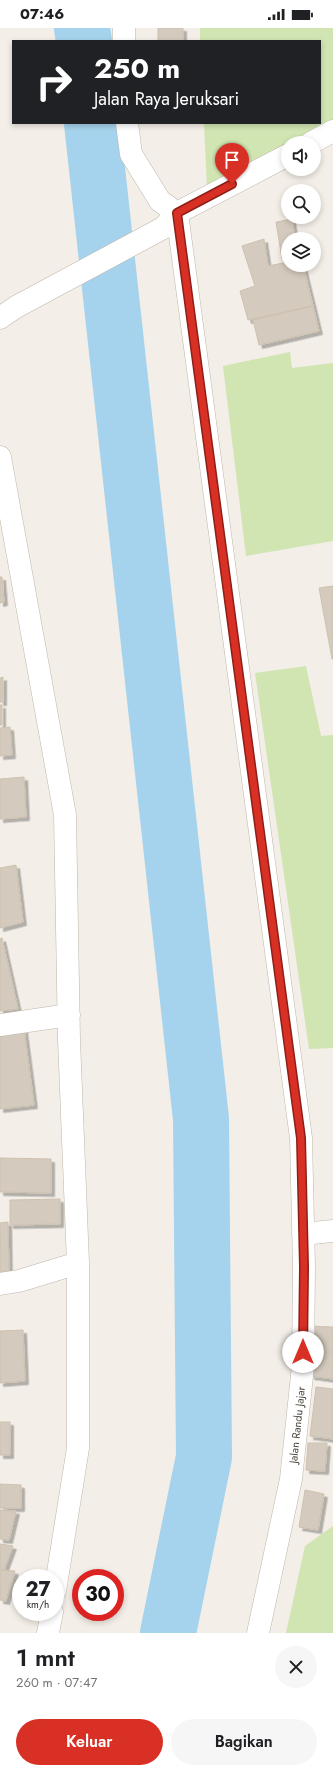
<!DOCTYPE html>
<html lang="id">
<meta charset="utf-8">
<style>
:root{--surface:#fff;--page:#f6f6f6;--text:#202124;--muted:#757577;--accent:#d93025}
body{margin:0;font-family:Jost,sans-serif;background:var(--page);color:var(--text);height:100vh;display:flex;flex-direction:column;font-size:15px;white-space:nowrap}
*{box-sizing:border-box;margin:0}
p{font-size:13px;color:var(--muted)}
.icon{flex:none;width:22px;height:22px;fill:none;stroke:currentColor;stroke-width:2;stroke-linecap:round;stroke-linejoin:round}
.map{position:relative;height:1605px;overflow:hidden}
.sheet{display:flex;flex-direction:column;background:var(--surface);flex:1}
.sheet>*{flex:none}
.guide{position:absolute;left:12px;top:12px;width:309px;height:84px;border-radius:0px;box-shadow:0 2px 6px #0003;background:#202124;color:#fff;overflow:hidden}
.buttons{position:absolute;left:281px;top:108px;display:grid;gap:8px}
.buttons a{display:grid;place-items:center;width:40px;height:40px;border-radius:50%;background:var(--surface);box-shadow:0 2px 6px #0003;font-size:20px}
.speed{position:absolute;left:12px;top:1541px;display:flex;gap:8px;font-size:20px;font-weight:700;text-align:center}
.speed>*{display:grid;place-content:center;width:52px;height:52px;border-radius:50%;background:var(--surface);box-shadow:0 2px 6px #0003;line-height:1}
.speed small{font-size:10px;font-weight:400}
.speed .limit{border:6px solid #d22;background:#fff;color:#111}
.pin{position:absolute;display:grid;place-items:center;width:34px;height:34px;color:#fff;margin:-41px -17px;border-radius:50% 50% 50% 0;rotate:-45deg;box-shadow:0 0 4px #0007}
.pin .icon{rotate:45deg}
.me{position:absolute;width:44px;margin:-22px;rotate:0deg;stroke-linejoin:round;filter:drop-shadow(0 0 3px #0008)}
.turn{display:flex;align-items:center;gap:14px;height:84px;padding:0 16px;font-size:18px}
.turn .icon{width:52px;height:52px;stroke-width:2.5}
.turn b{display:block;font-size:28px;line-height:34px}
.round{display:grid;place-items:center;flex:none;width:42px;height:42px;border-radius:21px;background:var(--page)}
.headline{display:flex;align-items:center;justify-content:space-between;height:68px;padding:0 16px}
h1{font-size:24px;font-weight:600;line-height:30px}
.primary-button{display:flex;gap:8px;margin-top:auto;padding:8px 16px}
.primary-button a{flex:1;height:46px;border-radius:24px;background:var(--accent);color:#fff;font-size:16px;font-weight:600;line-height:46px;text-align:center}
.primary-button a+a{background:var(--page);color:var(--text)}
.status{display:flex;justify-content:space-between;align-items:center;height:28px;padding:0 20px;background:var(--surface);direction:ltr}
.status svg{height:11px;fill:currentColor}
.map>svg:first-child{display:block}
.green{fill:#d0e5b1}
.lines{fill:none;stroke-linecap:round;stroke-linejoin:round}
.river{stroke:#a5d3ed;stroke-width:56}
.building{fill:#d4cabd;stroke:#cec1b0;filter:url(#shadow)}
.minor-casing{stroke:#beb6aa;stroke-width:23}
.minor{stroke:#fff;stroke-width:22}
.route-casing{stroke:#8d1f18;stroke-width:10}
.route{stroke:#d93025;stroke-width:7}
.labels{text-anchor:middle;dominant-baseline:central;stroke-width:3;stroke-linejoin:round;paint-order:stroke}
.street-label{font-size:11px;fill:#453f36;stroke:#fff}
</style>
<div class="status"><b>07:46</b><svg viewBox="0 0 49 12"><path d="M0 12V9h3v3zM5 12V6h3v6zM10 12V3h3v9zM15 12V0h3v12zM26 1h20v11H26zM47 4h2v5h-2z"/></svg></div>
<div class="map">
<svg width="333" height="1605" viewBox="0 0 333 1605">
<defs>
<filter id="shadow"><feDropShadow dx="3.5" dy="3.5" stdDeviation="0" flood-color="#0004"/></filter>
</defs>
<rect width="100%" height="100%" fill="#f3eee7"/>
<path class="green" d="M200,0H333V91L207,160L204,95H320V13H200Z
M290,324L292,340L333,335V513L246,528L223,338Z
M306,638L321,708L333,707V1020L309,1021L255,645Z
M333,1498V1605H286L305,1518Z"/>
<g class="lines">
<path class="river" d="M82,0L84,13
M92,95L201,1091L204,1429L168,1605"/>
</g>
<path class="building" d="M158,0H183V13H158Z
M292,191L295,211H288V230L282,231L276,194Z
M264,211L268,238L288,234V237H303L313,278L248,292L240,263L255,258L242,218Z
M313,278L319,303L259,317L253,292Z
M0,549H2L4,574L0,575Z
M333,558V631H332L319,560Z
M3,649V674H0V650Z
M0,677H2V697H0Z
M10,699L12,727L0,728V700Z
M24,749L26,789L0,791V751Z
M16,837L23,894L0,900V840Z
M2,910L18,981L0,983V911Z
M24,1001L34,1077L0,1081V1004Z
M0,1130L51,1131V1165L0,1164Z
M60,1171V1196L10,1197V1172Z
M8,1194L9,1245L0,1246V1195Z
M310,1298L333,1299V1351L311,1348Z
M23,1302L25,1353L0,1355V1303Z
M316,1359L333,1361V1411L310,1408Z
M0,1394H10V1427H0Z
M308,1415H327L325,1443L306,1442Z
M0,1456L21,1457V1480H0Z
M305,1462L324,1466L318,1502L299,1499Z
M0,1482L16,1483L9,1512L0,1511Z
M0,1516L13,1518L4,1542L0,1541Z
M0,1542L15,1543L6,1573L0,1572Z"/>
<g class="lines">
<defs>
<path id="minor" d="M124,13V0
M127,95L131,126L160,173L177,185
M311,115L333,103
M177,185L301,1110L304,1239L303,1338L291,1451L258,1605
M0,290L16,279L163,200L177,185L288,127
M0,429L65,787L69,1012L78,1235V1420L55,1563
M0,997L69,987
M303,1206L333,1203
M0,1256L19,1253L78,1235
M48,1605L52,1584"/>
</defs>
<use href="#minor" class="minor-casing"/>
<use href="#minor" class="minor"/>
</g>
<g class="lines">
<defs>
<path id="route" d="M232,156L177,185L301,1110L304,1239L303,1324"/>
</defs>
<use href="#route" class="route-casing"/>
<use href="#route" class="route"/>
</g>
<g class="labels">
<g class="street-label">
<text transform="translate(297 1397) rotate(-84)">Jalan Randu Jajar</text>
</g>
</g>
</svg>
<div class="buttons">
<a><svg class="icon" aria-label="sound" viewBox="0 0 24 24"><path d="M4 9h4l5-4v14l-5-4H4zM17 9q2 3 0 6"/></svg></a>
<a><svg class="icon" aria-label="search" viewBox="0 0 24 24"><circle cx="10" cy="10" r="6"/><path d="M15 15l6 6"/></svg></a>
<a><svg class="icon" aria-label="layers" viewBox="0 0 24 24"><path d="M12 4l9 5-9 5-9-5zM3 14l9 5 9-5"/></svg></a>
</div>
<div class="speed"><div>27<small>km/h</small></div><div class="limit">30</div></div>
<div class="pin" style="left:232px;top:156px;background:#d93025"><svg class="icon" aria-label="arrive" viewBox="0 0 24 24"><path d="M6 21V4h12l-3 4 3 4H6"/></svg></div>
<svg class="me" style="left:303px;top:1324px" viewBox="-20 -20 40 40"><circle r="19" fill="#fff"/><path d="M0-13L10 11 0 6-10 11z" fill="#d93025"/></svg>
<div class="guide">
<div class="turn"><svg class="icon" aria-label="right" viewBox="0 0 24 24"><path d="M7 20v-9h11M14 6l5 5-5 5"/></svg><div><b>250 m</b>Jalan Raya Jeruksari</div></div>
</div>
</div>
<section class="sheet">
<div class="headline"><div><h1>1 mnt</h1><p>260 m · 07:47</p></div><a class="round"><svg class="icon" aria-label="close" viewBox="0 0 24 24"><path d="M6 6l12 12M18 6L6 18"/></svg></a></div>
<div class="primary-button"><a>Keluar</a><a>Bagikan</a></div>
</section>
